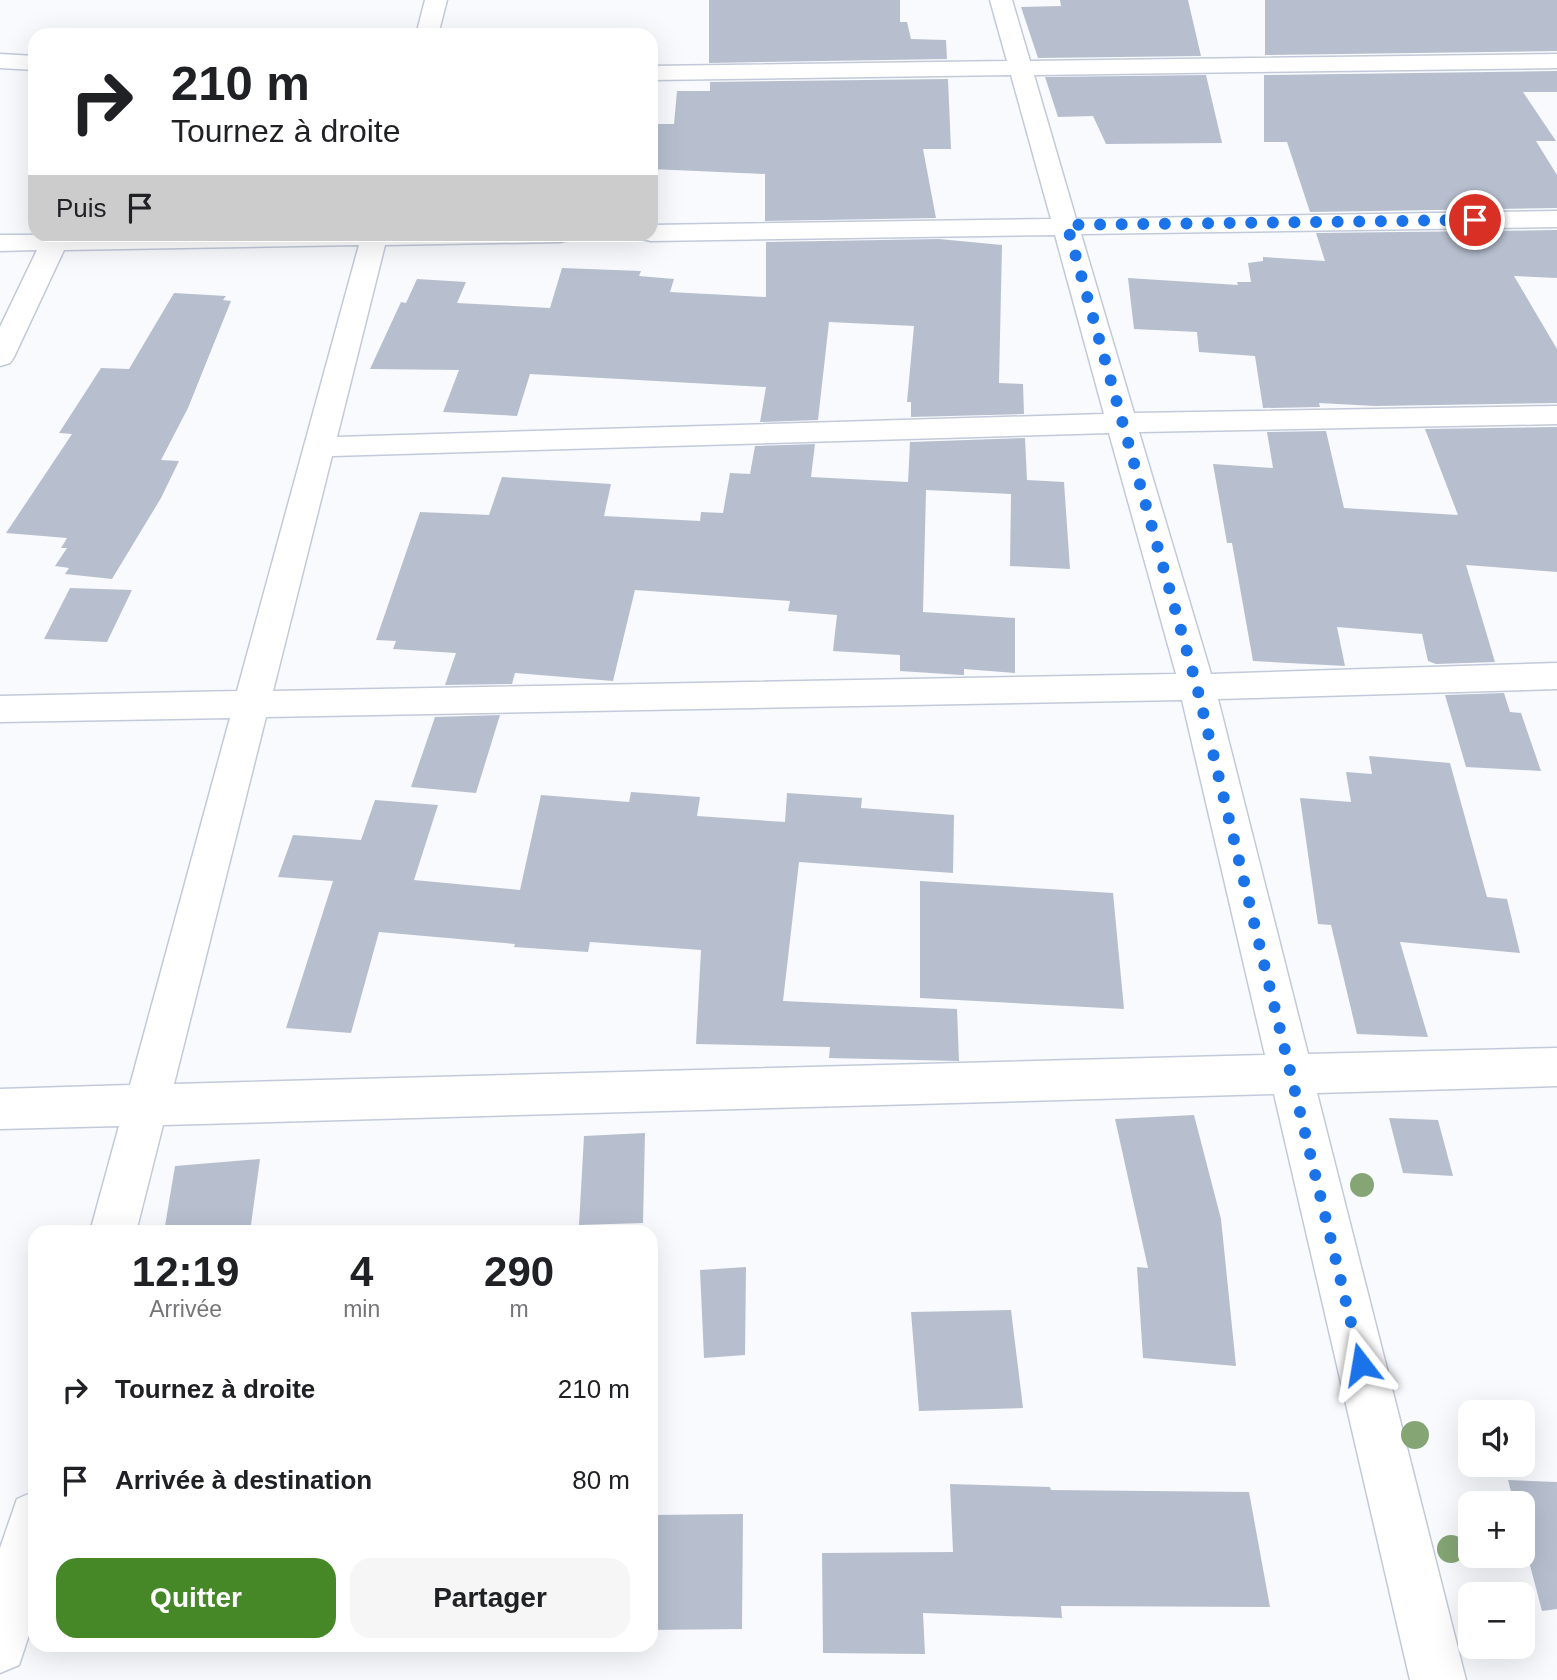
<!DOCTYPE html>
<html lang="fr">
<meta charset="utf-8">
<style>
:root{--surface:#fff;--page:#f6f6f6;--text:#202124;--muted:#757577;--accent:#468728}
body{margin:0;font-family:Helvetica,sans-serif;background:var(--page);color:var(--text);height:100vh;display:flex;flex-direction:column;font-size:26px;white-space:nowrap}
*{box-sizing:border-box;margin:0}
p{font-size:23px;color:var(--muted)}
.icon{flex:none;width:38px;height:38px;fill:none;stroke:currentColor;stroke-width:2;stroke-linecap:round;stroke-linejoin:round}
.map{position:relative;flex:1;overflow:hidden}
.details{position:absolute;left:28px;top:1225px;width:630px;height:427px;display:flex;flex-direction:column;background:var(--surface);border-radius:21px;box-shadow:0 7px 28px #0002}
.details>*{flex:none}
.hud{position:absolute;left:28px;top:28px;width:630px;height:214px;border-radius:21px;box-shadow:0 7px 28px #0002;background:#fff;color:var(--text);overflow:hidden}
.buttons{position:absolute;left:1458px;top:1400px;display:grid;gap:14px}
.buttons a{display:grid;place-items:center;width:77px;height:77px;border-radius:14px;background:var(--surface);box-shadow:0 7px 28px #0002;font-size:35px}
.pin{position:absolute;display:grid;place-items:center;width:60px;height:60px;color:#fff;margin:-30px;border:4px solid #fff;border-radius:50%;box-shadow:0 2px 7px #0007}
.me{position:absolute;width:77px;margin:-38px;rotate:346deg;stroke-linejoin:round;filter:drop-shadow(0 0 5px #0008)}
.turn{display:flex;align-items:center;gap:24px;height:147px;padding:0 28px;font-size:32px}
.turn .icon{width:91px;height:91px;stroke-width:2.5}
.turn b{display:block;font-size:49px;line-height:60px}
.then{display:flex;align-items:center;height:66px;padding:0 28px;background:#0003;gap:14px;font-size:26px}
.eta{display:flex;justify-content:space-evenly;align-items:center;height:119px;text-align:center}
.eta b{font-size:42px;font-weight:600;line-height:49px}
.cta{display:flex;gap:14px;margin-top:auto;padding:14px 28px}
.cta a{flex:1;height:80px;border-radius:21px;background:var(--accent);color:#fff;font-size:28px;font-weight:600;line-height:80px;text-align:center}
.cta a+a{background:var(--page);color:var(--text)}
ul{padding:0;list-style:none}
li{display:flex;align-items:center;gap:21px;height:91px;padding:0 28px}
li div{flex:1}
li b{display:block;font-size:26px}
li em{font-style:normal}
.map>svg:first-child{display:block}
.building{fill:#b7bfcf}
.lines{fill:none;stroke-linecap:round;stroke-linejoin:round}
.minor-casing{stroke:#c2cada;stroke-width:3}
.minor{fill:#fff;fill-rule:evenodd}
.tree{fill:#85a575}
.route{stroke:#1a73e8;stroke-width:12;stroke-dasharray:0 21.6}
</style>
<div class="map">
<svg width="1557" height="1680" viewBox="0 0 1557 1680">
<rect width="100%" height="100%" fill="#f8fafd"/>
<path class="building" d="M709,0H900V22H907L911,39L946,40L947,59L709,63Z
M1060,0H1188L1201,56L1038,58L1021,7L1061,6Z
M1265,0H1557V51L1265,55Z
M1557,71V92H1523L1556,141H1536L1557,175V208L1310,212L1287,142H1264V75Z
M1206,75L1222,143L1106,144L1093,116L1058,117L1045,77Z
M948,79L951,149H923L936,218L765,221V174L651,169V124H674L677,91H710V82Z
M1557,230V278L1514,276L1557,349V403L1375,406L1319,403L1320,407L1263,408L1255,356L1199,352L1197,332L1134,329L1128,278L1238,285L1237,282H1251L1248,263L1263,261V257L1325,261L1316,233Z
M939,239L1002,245L999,383L1023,384L1024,414L911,417V402H907L914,326L829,322L818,420L760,422L766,387L530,374L517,416L443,412L459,370L370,369L401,302L406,303L417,279L466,282L457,303L550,308L562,268L641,271L639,276L674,279L670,292L766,297V242Z
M174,293L226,296L223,300L231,301L188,408L161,460L179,461L161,498L112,579L65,574L69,568L55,566L67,548H61L67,538L6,533L72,434L59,433L101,368L129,369Z
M1557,427V572L1466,565L1495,662L1436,664L1428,661L1422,634L1337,627L1345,666L1253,661L1232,543H1227L1213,464L1273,468L1267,432L1326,431L1344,508L1458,515L1425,429Z
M1025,438L1027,480L1064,482L1070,569L1010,566L1011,494L926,490L923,612L1015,618V673L964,669V675H961L900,671V655L833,651L837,615L788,611L790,601L635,590L613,681L515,673L512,684L445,685L456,653L393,649L396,641L376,640L420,512L489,515L502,477L611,484L604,516L700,521L701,512L723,513L730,473L750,474L755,446L815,444L811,477L908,482L910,442Z
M70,588L132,590L107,642L44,639Z
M1504,693L1510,712L1521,713L1541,771L1466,767L1445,695Z
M500,715L476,793L411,787L435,717Z
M1369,756L1450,763L1487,897L1507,899L1520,953L1400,942L1428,1037L1357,1034L1331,925L1318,924L1300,798L1351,802L1346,772L1372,774Z
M631,792L700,797L697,816L785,822L787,793L862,798L861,808L954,815L953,873L799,862L783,1001L957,1009L959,1061L829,1058L830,1047L696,1044L701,950L590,942L588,952L514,947L515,944L379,932L351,1033L286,1028L333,881L278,877L293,835L361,840L375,800L438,805L414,880L520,890L541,795L629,802Z
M920,881L1113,893L1124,1009L920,998Z
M1194,1115L1221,1219L1236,1366L1143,1358L1137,1267L1148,1268L1115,1119Z
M1389,1118L1438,1120L1453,1176L1403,1173Z
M645,1133L643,1223L579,1225L584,1136Z
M260,1159L250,1232H164L175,1166Z
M746,1267L745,1355L704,1358L700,1270Z
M1011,1310L1023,1408L919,1411L911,1312Z
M1508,1480L1557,1482V1609L1542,1611L1522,1535V1503H1514Z
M950,1484L1050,1487L1051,1490L1249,1492L1270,1607L1061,1606L1062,1618L923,1613L925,1654L823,1653L822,1553L953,1552Z
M743,1514L742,1629L651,1630V1515Z"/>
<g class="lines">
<defs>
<path id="minor" d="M425,0H447L438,35H416Z
M990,0H1012L1030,61L1557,54V68L1034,75L1076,219L1557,211V227L1081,234L1134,413L1557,406V424L1139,432L1211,674L1557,663V689L1218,699L1308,1054L1557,1048V1086L1317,1093L1466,1680H1410L1274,1094L163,1125L136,1232H90L119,1126L0,1129V1089L130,1085L230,718L0,722V696L237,691L359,245L64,250L14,357L10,363L0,366V327L37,250L0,251V235L573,234L569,240L560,242L385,245L337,437L1104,414L1055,235L651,241L642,239L639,234H651V225L1051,219L1011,75L651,80V66L1007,61ZM1109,433L1176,674L273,691L332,456ZM1182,700L1265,1055L174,1084L266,717Z
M0,54L35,56V70L0,68Z
M35,1491V1617L19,1665L0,1673V1548L17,1499Z"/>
</defs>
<use href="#minor" class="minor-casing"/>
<use href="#minor" class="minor"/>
</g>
<g class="tree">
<circle cx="1362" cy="1185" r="12"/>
<circle cx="1415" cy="1435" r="14"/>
<circle cx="1451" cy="1549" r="14"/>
</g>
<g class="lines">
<path class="route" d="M1361,1364L1197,687L1067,225L1475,220"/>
</g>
</svg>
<div class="buttons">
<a><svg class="icon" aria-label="sound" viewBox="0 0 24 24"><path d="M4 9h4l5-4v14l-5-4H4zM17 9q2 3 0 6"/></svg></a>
<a>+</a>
<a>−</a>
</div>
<div class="pin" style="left:1475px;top:220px;background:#d93025"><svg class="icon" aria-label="arrive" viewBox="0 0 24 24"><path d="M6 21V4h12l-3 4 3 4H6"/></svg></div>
<svg class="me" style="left:1361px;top:1364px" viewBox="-20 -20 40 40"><path d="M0-17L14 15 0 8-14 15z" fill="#1a73e8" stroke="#fff" stroke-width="4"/></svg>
<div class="hud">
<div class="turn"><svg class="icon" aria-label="right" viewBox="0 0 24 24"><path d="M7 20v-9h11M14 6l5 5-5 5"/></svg><div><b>210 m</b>Tournez à droite</div></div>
<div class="then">Puis<svg class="icon" aria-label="arrive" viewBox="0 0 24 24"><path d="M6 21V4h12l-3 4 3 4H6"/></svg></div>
</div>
<section class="details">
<div class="eta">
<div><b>12:19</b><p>Arrivée</p></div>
<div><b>4</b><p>min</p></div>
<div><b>290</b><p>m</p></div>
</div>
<ul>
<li><svg class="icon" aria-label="right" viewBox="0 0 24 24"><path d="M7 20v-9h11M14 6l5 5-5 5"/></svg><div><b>Tournez à droite</b></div><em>210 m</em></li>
<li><svg class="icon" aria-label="arrive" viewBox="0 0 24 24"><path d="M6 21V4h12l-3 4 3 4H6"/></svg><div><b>Arrivée à destination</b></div><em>80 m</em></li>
</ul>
<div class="cta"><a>Quitter</a><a>Partager</a></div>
</section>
</div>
